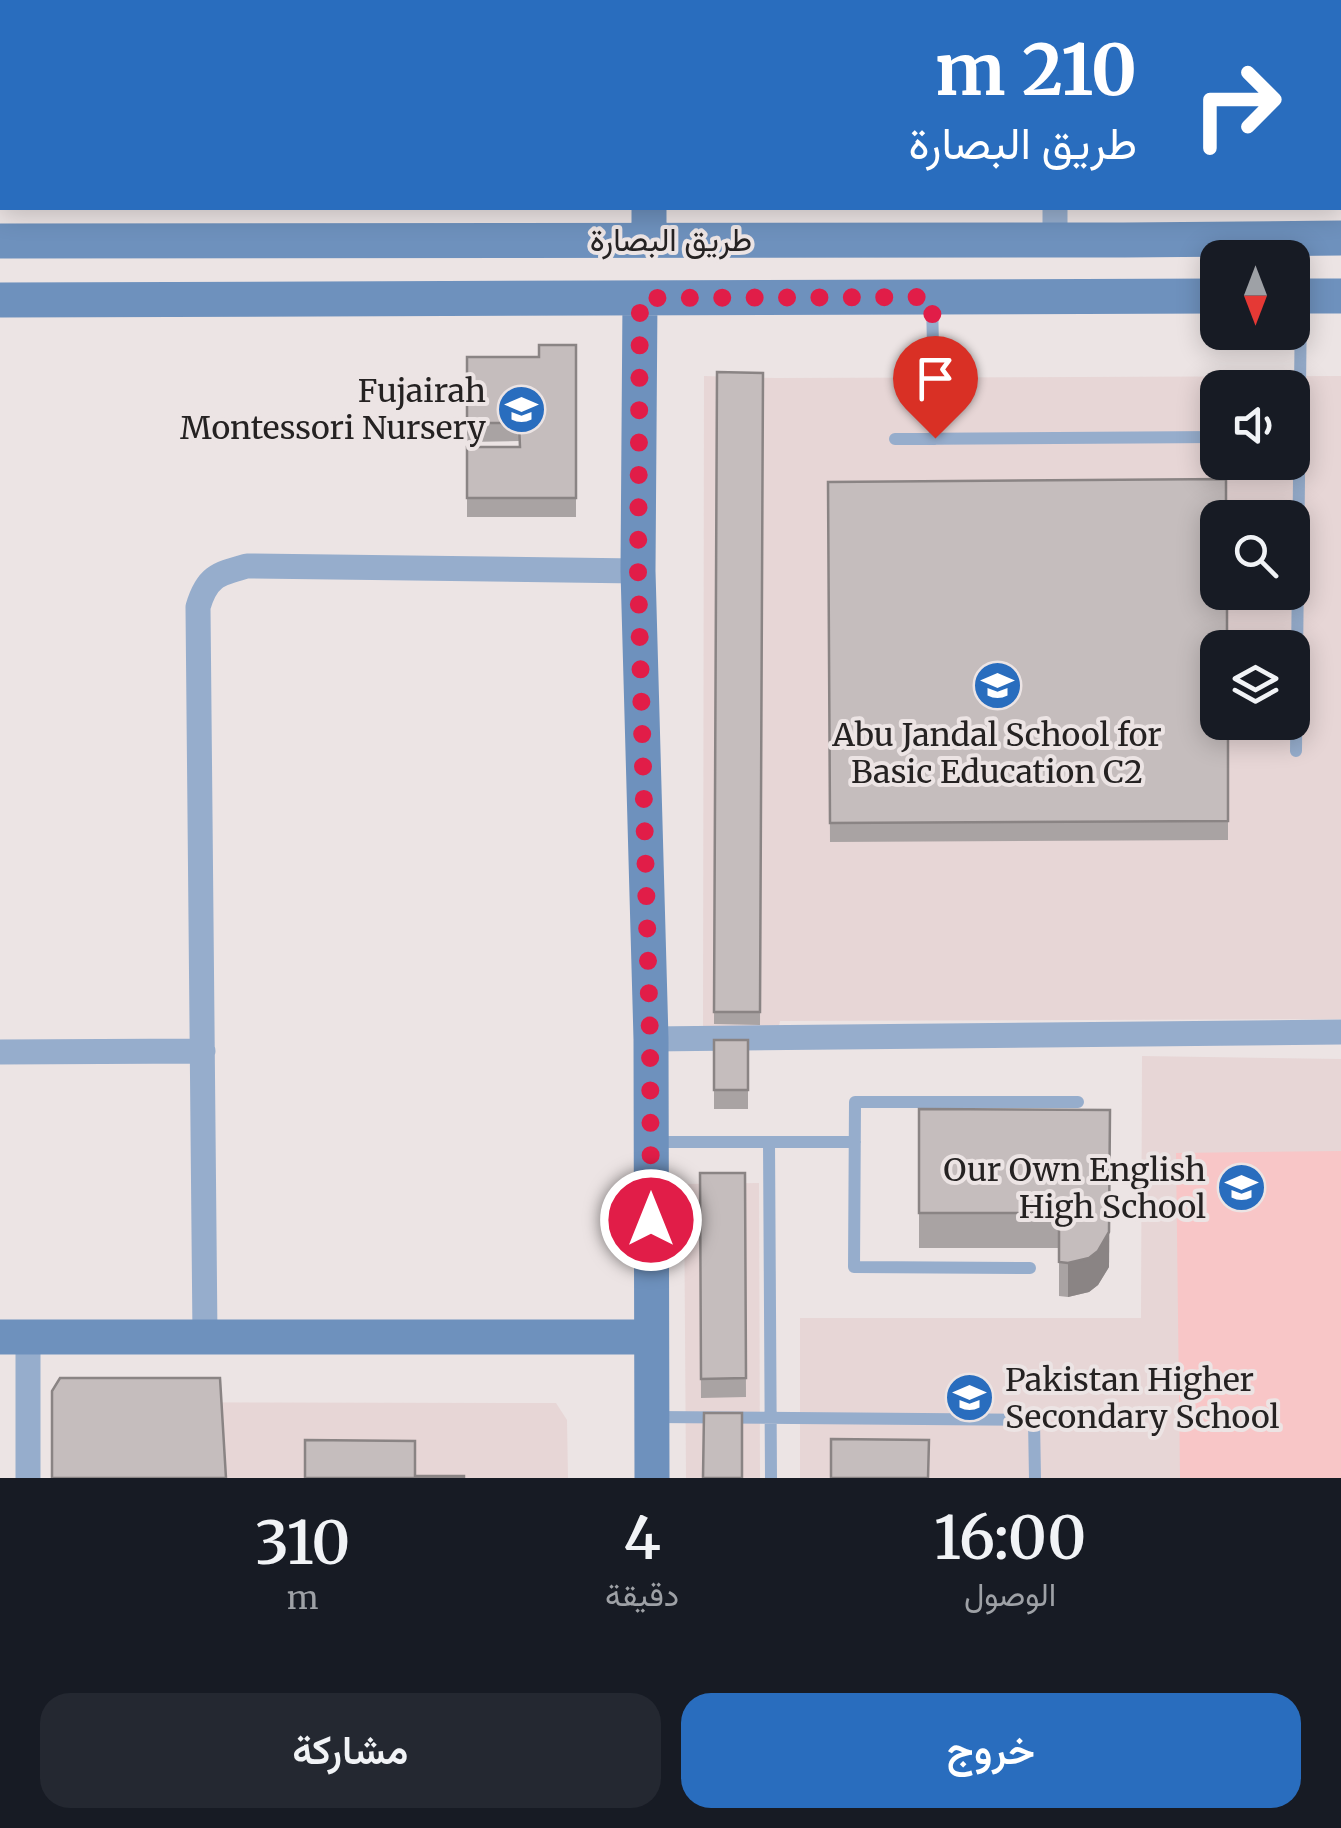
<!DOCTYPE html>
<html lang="ar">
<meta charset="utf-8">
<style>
:root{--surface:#171b24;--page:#242831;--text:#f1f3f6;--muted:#9ea1a6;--accent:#296dbe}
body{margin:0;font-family:Merriweather,Vazirmatn,serif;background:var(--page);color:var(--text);direction:rtl;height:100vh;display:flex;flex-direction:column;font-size:38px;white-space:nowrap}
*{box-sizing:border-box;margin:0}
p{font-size:32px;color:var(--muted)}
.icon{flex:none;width:55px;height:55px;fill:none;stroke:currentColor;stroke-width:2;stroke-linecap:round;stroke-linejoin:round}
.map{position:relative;height:1478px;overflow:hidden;direction:ltr}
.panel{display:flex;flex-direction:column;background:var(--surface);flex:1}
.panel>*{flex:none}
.top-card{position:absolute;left:0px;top:0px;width:1342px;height:210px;box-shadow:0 5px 25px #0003;direction:rtl;background:#296dbe;color:#fff;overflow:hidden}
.needle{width:65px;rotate:180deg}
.buttons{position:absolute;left:1200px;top:240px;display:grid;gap:20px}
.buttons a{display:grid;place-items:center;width:110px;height:110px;border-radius:20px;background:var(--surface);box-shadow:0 5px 25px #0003;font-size:50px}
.pin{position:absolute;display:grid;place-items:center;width:85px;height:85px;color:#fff;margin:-102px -42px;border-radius:50% 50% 50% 0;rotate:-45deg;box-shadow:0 0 10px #0007}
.pin .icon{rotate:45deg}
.me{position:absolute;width:110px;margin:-55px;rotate:0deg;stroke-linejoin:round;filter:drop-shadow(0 0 8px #0008)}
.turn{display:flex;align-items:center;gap:35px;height:210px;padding:0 40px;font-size:45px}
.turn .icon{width:130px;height:130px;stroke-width:2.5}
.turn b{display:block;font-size:70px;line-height:85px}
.eta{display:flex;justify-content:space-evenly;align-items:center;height:170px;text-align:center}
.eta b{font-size:60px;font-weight:600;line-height:70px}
.button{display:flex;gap:20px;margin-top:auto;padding:20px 40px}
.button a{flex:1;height:115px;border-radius:30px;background:var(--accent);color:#fff;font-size:40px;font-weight:600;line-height:115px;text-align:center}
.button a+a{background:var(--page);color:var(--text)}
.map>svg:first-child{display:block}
.built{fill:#e7d6d6;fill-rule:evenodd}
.garden{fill:#f8c6c7}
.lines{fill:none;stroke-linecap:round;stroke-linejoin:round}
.lane{stroke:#96adcc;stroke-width:12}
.street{stroke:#96adcc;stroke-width:25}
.secondary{stroke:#6e91bd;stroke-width:35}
.wall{fill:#a9a3a3}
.shaded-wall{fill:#8a8484}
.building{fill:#c5bdbd;stroke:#8a8484;stroke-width:2.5}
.route{stroke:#e11d48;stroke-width:18;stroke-dasharray:0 32.4}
.labels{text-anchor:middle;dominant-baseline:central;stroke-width:8;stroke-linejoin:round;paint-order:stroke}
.street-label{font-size:32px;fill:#252222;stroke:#ece4e4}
.poi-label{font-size:32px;fill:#252222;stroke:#ece4e4;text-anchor:end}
</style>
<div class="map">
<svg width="1341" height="1478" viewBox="0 0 1341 1478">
<rect width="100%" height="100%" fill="#ece4e4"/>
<path class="built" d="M704,376L775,378L1341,376V1019L780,1021L777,1035H703ZM1218,388H1292V462H1218ZM1218,518H1292V592H1218ZM1218,648H1292V722H1218Z
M1142,1056L1341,1059V1478H800V1318H1141Z
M759,1183L760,1478H686L684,1184Z
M60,1402L556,1403L567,1420L568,1478H52V1415Z"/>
<path class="garden" d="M1341,1151V1478H1180L1176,1153Z"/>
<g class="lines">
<path class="lane" d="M932,301L935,439
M895,439L1218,437
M1296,751L1301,299
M653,1142H855
M769,1142L771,1478
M1030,1268L854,1267L855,1102H1078
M654,1417L1034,1420L1035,1478"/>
<path class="street" d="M1054,0V2
M1228,0V2
M0,183L2,182
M1055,208V239
M651,1039L1341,1032
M0,1052L203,1051
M28,1337V1478
M205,1337L198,607C207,576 218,574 247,566L638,571"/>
<path class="secondary" d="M648,0V2
M649,208V240
M0,241L1124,240L1341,238
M1292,296H1341
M640,298L638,571L651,1039L652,1478
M0,300L1218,296
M0,1337H651"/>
</g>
<path class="wall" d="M576,345V517H467V447H519V441L467,442V357H539Z
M717,372L763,373L760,1025L714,1024Z
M828,482L1228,722V840L830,842Z
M714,1040H748V1109H714Z
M919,1109L1110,1110L1109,1267L1098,1285L1089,1292L1068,1297L1059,1296V1248H919Z
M700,1173H745L746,1397L701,1398Z"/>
<path class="shaded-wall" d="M1110,1110L1109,1267L1098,1285L1089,1292L1068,1297V1263Z"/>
<path class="building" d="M1263,0H1312V2H1263Z
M1330,0H1341V43L1340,2H1330Z
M539,345H576V498H467V447H520L519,423H467V357H539Z
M717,372L763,373L760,1012H714Z
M1226,479V518H1218V592H1227V648H1218V722H1228V821L830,823L828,482Z
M714,1040H748V1090H714Z
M919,1109L1110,1110L1109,1232L1098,1251L1089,1258L1068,1263L1059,1262V1213H919Z
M700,1173H745L746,1378L701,1379Z
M60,1378H220L226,1478H52V1391Z
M704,1413H742V1478H703Z
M831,1439L929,1440L928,1478H831Z
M305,1440L415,1441V1476H464V1478H305Z"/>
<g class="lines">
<path class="route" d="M651,1220L650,1038L638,571L640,298L932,297L935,438"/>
</g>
<defs>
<symbol id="school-disc" viewBox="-11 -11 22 22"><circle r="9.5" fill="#296dbe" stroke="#ece4e4"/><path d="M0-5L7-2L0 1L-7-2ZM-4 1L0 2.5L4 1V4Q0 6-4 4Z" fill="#fff"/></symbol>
</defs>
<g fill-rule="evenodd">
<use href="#school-disc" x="494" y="382" width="55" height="55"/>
<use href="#school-disc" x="970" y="658" width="55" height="55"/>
<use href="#school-disc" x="1214" y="1160" width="55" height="55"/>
<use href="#school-disc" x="942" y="1370" width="55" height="55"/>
</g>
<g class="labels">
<g class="street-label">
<text x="671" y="240">طريق البصارة</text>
</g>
<g class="poi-label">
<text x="486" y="391">Fujairah<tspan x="486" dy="37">Montessori Nursery</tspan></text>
<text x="997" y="735" text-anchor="middle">Abu Jandal School for<tspan x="997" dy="37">Basic Education C2</tspan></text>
<text x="1206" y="1170">Our Own English<tspan x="1206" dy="37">High School</tspan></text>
<text x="1005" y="1380" text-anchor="start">Pakistan Higher<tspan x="1005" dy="37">Secondary School</tspan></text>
</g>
</g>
</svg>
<div class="buttons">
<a><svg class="needle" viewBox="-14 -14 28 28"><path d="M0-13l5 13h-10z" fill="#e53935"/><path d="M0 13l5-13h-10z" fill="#9ea1a6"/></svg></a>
<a><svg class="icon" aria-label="sound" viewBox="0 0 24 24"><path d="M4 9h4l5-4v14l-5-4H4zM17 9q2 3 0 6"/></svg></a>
<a><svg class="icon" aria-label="search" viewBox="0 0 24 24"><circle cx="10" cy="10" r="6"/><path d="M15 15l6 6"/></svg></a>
<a><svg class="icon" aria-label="layers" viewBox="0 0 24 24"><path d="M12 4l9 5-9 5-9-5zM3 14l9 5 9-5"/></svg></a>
</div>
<div class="pin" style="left:935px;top:438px;background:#d93025"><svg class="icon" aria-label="arrive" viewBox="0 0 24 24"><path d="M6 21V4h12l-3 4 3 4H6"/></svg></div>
<svg class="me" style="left:651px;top:1220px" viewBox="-20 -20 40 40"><circle r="17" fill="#e11d48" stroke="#fff" stroke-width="3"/><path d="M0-11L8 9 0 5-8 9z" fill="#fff"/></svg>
<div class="top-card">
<div class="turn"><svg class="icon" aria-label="right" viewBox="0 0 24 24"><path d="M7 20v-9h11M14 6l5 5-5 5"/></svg><div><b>210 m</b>طريق البصارة</div></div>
</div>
</div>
<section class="panel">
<div class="eta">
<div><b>16:00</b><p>الوصول</p></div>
<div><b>4</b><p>دقيقة</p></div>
<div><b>310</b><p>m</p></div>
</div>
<div class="button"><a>خروج</a><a>مشاركة</a></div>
</section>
